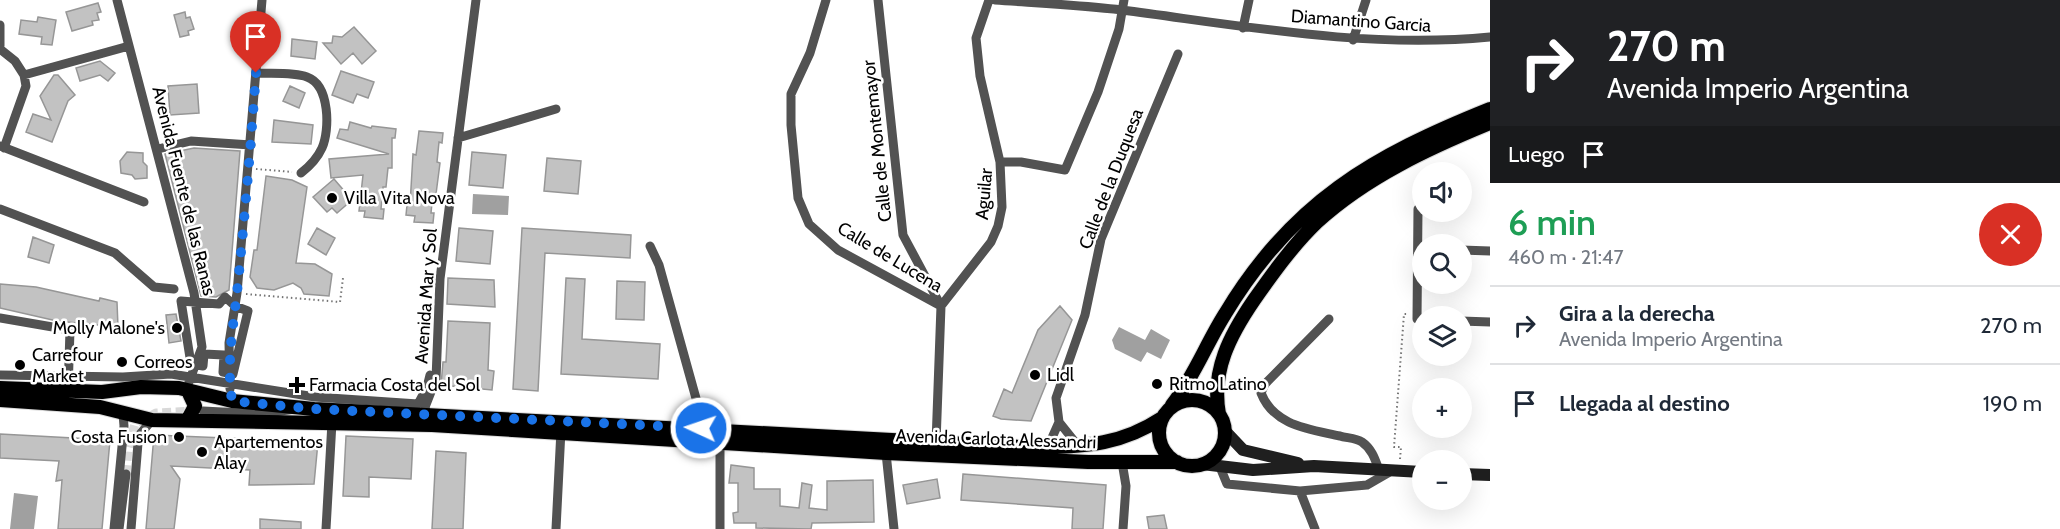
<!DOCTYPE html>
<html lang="es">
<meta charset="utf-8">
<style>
:root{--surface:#fff;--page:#f2f2f3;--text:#1f2937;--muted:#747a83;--line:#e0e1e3}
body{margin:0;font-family:Cabin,sans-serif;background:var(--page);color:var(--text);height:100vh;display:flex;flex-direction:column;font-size:22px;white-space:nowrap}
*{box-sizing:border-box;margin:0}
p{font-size:20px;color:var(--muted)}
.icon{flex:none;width:33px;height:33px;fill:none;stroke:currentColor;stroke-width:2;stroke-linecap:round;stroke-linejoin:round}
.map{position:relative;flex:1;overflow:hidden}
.panel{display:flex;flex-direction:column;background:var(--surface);width:570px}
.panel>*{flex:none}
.guide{background:#202124;color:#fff;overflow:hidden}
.tools{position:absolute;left:1412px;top:162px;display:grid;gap:12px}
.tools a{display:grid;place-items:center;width:60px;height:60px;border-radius:50%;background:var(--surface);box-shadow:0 6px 24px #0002;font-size:30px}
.pin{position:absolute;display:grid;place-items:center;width:51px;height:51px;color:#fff;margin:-62px -26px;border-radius:50% 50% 50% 0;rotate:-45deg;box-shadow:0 0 6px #0007}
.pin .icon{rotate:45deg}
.me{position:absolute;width:66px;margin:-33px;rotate:273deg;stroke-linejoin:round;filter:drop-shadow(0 0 4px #0008)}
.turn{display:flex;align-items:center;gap:21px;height:126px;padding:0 18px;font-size:27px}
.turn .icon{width:78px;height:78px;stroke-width:2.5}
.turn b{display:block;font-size:42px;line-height:51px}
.then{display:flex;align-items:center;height:57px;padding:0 18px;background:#0003;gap:12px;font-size:22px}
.round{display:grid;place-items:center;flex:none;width:63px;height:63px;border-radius:32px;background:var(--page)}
.head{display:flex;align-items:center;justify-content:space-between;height:102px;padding:0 18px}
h1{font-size:36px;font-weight:600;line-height:45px;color:#1e9e55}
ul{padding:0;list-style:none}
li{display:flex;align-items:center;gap:18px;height:78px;padding:0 18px;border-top:2px solid var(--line)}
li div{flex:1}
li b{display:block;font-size:22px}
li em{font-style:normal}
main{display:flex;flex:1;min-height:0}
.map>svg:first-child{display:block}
.water{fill:#a0a0a0}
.building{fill:#c2c2c2;stroke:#969696;stroke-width:1.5}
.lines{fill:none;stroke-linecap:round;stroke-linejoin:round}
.street-tunnel{stroke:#d9d9d9;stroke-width:9;stroke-dasharray:9 4.5;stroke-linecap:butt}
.primary-casing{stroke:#dbdbdb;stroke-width:16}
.path{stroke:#747474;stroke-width:2;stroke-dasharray:1.5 3;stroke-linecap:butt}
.street{stroke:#525252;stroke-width:9}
.secondary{stroke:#1f1f1f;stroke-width:12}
.primary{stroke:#000;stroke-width:14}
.route{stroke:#1a73e8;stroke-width:10;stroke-dasharray:0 18}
.poi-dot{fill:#000;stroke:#fff;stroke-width:2}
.labels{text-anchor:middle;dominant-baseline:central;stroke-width:5;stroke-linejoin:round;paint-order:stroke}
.street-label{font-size:18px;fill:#000;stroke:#fff}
.poi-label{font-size:18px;fill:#000;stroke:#fff;text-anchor:start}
</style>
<main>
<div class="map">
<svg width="1490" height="529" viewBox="0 0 1490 529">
<rect width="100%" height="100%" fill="#fff"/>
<path class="water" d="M473,194L509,196L508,215L472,214Z
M1119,327L1145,340L1151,329L1170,340L1161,359L1147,352L1141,362L1115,349L1112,340Z
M14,493L38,496L34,529H10Z"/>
<path class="building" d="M98,3L101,12L97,13L99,20L92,21L93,25L72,31L66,12Z
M185,12L186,18L190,17L194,29L188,31L189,35L180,37L174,15Z
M38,17L56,20L52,45L41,44L42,37L19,34L21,20L37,22Z
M354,27L376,51L362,64L353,53L341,64L323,43H332L333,36L342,37Z
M292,39L317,42L315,59L291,56Z
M100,61L115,73L108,81L100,75L80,81L76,68Z
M341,71L374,82L368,98L357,94L353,103L332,95Z
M54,75H58L75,95L68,101L52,142L26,132L33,114L51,120L40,96Z
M197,84L199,113L170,115L168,86Z
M290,86L305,93L299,108L283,101Z
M274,120L313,125L311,144L272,142Z
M350,122L371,128L372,126L396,129L395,138H392V168H388L386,187H383L381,209H384L383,219L364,217L365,211H359L363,175L331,178L329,159L389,154L337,138L340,129L348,130Z
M419,131L443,133L442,143L439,142L437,162L440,163L436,194L433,193L431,213H434L433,223L414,222L415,216L406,215L407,205H410L413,154L416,155Z
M194,148L240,151L229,290L216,297L201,296L165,154Z
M127,152L143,153V162L147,166V178L135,179L132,175L121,173L120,161Z
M472,152L506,155L503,188L469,185Z
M547,158L581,161L578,194L544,191Z
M266,176L292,180L307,187L296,263L315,264L332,274L329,296L304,294L301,288L293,283L274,290L257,288L250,277L254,250H257Z
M334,179L352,200L337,213L332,208L327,212L313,197Z
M317,228L335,238L326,255L308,244Z
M459,228L493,231L490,264L456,261Z
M522,228L631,235L630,258L545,253L538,391L513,389Z
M33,237L54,245L49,263L28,257Z
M448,278L494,280L495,307L447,304Z
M566,278L585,279L582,339L660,344L658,379L561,374Z
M617,281L645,282L644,320L616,319Z
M0,284L36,287L99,301L100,298L117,302L118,327L57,321L0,308Z
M1060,306L1072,320L1031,421L1001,419L993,416L1004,389L1012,393L1038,330Z
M176,314L181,341L169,343L166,315Z
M448,321L490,323L488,370L494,371L492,390L441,385L443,362H446Z
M0,434L110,440L102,529H58L62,480L56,481L59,461L0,458Z
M154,435L318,442L314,484L249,485L250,470L171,466L180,479L174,529H146Z
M346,436L413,439L411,479L369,477V497L343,496Z
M436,451L466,453L463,529H432Z
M731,465L754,468V489H780V506L799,508L802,483L812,485L809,508L827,510V481L873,480L874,522L812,523L811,529L756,528V523H734L733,513L738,512V483H729Z
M963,474L1106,485L1103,529H1072L1073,508L961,500Z
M937,479L940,498L907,504L903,485Z
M1164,515L1167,529H1149L1147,517Z
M260,519L301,522V529H260Z"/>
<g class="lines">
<path class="street-tunnel" d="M126,474L128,449L135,424L156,413L195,411"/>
<defs>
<path id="primary" d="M0,388L102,392L141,387L179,388L232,401L314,409L1039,448C1086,446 1121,445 1162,418
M1159 433a33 33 0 1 1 66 0a33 33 0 1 1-66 0Z
M0,400L100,407L152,420L432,425L886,453L1088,462H1177
M1172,405C1194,377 1206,344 1225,314C1292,202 1373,156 1490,109
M1219,414C1211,371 1230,335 1254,300C1273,273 1293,245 1317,222C1366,177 1429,148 1490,123
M188,419L195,406L188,391"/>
</defs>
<use href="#primary" class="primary-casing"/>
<path class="path" d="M256,169L292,172
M246,294L340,302L343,278
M1400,459L1401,447H1394L1404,314H1408"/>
<path class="street" d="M117,0L194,293L202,347L189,382
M826,0L810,53L791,94V125L798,198L809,224L838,250L941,306
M878,0L903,235L941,306
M995,0C1037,3 1080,5 1122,10C1245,26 1366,49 1490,37
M0,25V46
M1243,28L1249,0
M1353,40L1366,0
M0,49L15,61L24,75L129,46
M256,73C271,74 293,72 307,77C330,85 330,130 322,148C317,159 310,166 301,173
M458,138L556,109
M0,146L144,202
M4,148L26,86L24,75
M158,149L191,141L251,145
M1000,162H1021L1065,170L1098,92L1119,29L1124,0
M0,209L115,253L154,287L174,289
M1418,209L1417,319H1422
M650,246L659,265L702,420L701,428
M1461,250L1490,251
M225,297L235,306L248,311L233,374L223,372L224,355L204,354L203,366L191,364L181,301L219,304Z
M0,318L70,330L68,392
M1329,319L1265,384L1261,393C1274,426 1309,429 1340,436C1346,438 1356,438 1362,442C1372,449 1375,459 1379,470
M1461,321L1490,322
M0,375L123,377L171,374L315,397L418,404L427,387L430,375
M230,389L229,343L237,293L262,0
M203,411L261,414L294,409
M428,418L425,407L436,379L440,279L476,0
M936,443L941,306L991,242L998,226L1002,207L1000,162L980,76L976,38L989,0
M1039,447L1051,440L1059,422
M1079,447L1059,422L1056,398L1085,315L1101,239L1178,54
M886,453L894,529
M1122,462L1126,486L1123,529
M1220,467L1227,484L1300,491L1367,485L1393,470
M1300,491L1315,529
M114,529L124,426L123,414
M119,529L126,474
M131,529L138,443L141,433L152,420
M326,529L332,422
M556,529L561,430
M720,529V442"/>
<path class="secondary" d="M1225,431L1243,450L1298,463
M1202,464L1253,470L1314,466L1422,472
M1461,474L1490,475"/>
<use href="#primary" class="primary"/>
</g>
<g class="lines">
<path class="route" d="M256,73C251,143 245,213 238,283C234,324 226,360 232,401L314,409L701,428"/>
</g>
<g class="poi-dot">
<circle cx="332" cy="198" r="6"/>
<circle cx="177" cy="328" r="6"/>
<circle cx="122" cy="362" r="6"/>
<circle cx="20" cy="365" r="6"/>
<circle cx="1035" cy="375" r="6"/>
<circle cx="1157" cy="384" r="6"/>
<path d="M294 376h6v6h6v6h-6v6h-6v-6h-6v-6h6z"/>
<circle cx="179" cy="437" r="6"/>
<circle cx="202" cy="452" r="6"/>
</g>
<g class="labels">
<g class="street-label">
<text transform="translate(1361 21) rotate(4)">Diamantino Garcia</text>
<text transform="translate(877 141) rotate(-96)">Calle de Montemayor</text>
<text transform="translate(1111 179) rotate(-69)">Calle de la Duquesa</text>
<text transform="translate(184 191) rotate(76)">Avenida Fuente de las Ranas</text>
<text transform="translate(984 194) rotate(-85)">Aguilar</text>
<text transform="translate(890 257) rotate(31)">Calle de Lucena</text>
<text transform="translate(426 296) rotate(-86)">Avenida Mar y Sol</text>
<text transform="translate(996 439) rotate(2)">Avenida Carlota Alessandri</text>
</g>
<g class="poi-label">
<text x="344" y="198">Villa Vita Nova</text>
<text x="165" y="328" text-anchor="end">Molly Malone's</text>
<text x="32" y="355">Carrefour<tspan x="32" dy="21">Market</tspan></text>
<text x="134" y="362">Correos</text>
<text x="1047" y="375">Lidl</text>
<text x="1169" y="384">Ritmo Latino</text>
<text x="309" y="385">Farmacia Costa del Sol</text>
<text x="167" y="437" text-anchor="end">Costa Fusion</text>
<text x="214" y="442">Apartementos<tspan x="214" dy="21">Alay</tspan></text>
</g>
</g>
</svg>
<div class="tools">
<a><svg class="icon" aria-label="sound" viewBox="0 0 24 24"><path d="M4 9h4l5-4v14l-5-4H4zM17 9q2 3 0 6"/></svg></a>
<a><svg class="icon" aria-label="search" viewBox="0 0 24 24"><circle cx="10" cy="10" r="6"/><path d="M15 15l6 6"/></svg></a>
<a><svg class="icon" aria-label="layers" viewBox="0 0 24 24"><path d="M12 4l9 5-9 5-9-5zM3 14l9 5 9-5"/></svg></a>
<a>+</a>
<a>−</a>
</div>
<div class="pin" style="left:256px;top:73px;background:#d93025"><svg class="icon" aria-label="arrive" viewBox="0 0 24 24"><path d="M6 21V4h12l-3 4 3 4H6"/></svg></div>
<svg class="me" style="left:701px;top:428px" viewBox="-20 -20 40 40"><circle r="17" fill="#1a73e8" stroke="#fff" stroke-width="3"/><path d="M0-11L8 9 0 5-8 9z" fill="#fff"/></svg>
</div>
<section class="panel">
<div class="guide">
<div class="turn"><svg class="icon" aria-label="right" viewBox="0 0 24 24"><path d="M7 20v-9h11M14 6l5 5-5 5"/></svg><div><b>270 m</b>Avenida Imperio Argentina</div></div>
<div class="then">Luego<svg class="icon" aria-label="arrive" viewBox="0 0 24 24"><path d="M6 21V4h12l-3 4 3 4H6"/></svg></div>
</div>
<div class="head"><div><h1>6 min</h1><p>460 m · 21:47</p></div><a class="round" style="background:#d93025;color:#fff"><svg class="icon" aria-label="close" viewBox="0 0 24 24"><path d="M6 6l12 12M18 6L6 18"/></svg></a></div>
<ul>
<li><svg class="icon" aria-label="right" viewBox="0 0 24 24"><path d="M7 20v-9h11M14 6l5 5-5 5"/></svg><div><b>Gira a la derecha</b><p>Avenida Imperio Argentina</p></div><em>270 m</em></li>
<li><svg class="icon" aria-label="arrive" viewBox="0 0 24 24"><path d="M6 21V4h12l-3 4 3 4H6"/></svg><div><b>Llegada al destino</b></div><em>190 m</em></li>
</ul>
</section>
</main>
